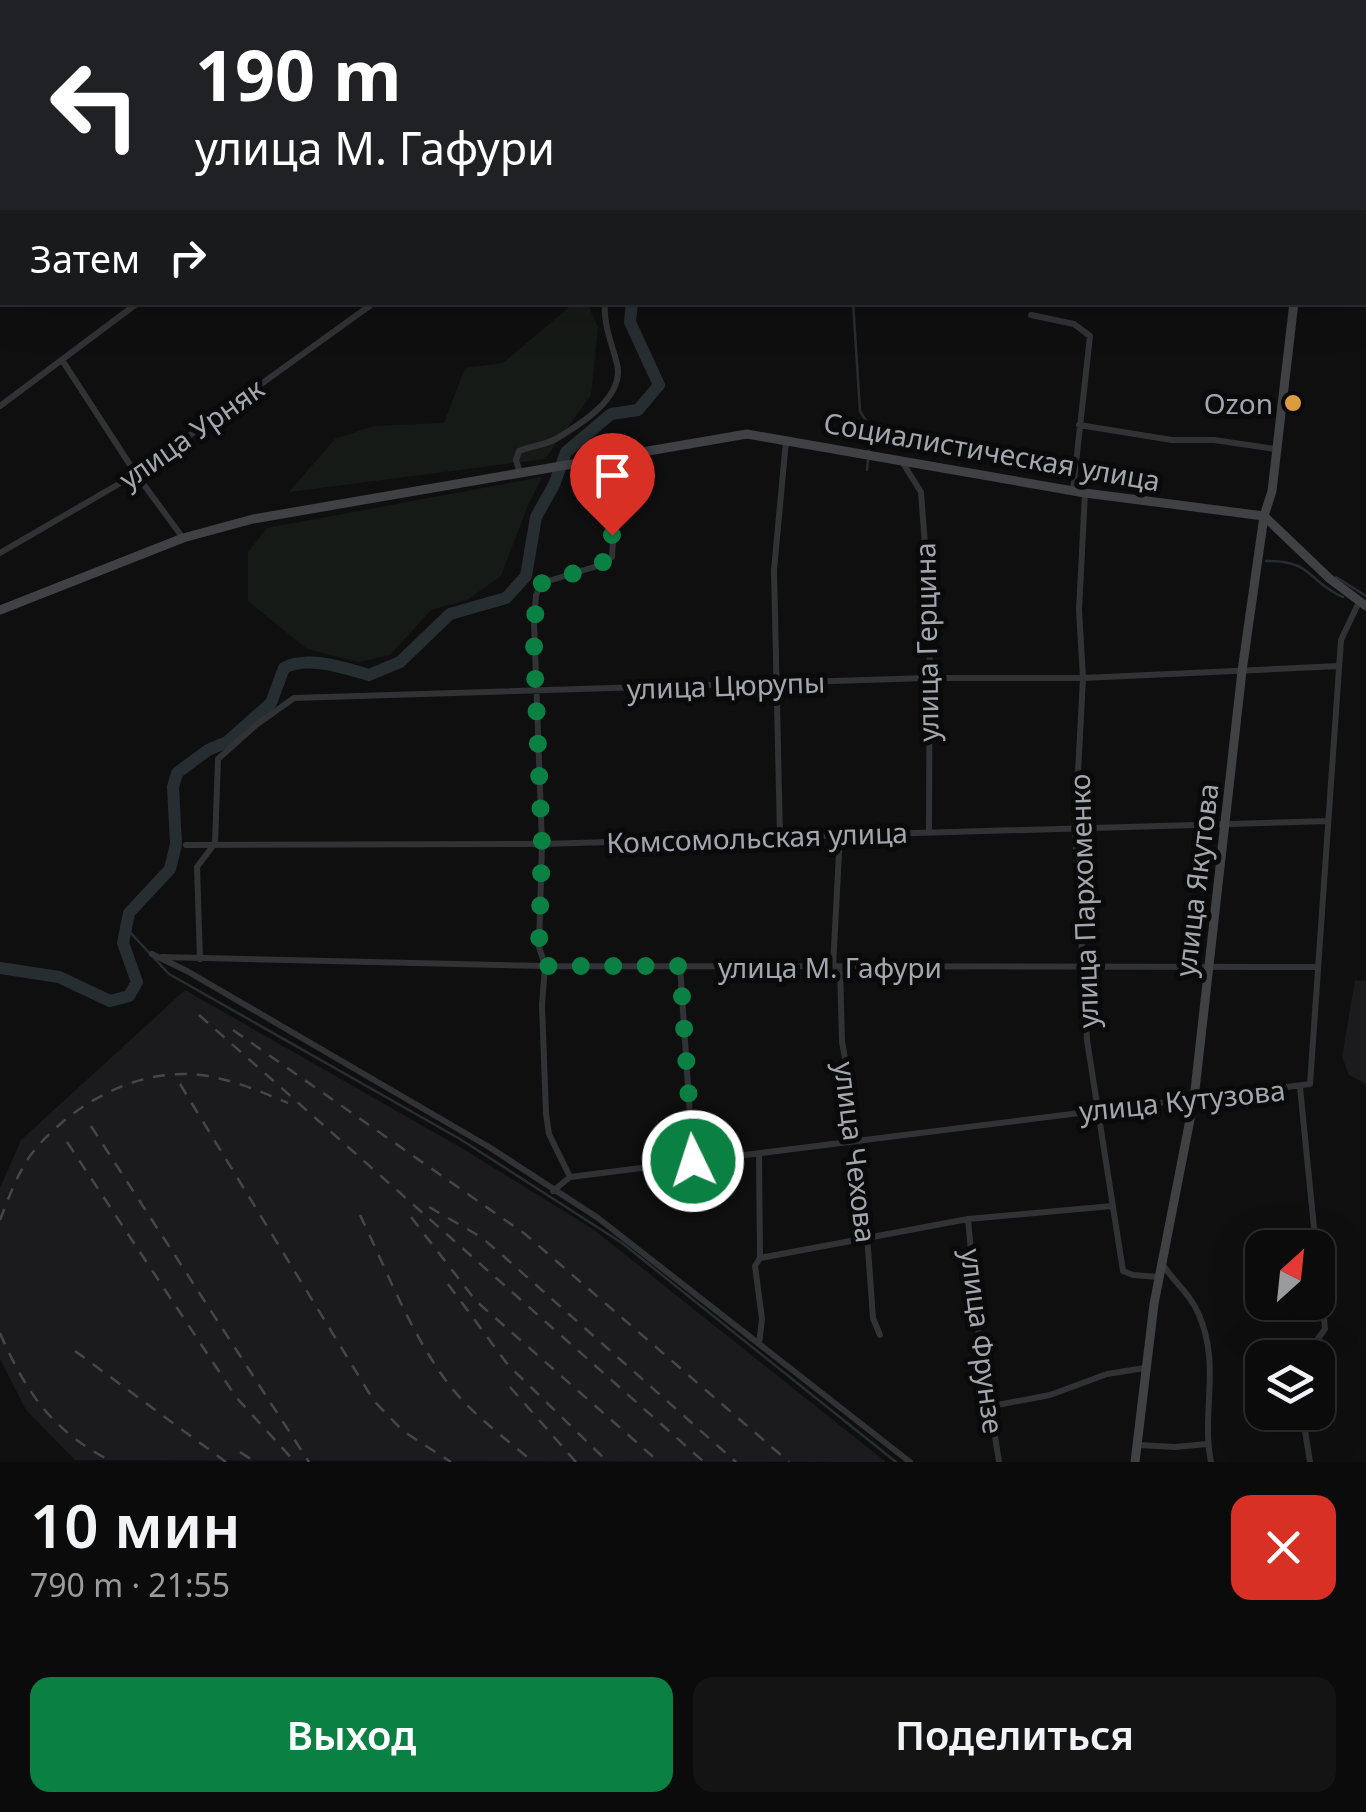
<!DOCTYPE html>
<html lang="ru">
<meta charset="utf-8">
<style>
:root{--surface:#0b0b0c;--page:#141415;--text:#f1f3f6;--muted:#9a9b9d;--line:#2b2b2d;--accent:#0b8043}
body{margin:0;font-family:"Noto Sans",sans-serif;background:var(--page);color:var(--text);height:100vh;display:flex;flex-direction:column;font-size:38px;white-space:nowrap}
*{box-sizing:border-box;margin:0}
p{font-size:32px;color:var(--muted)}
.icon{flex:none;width:55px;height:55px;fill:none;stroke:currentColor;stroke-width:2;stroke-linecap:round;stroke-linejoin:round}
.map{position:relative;height:1462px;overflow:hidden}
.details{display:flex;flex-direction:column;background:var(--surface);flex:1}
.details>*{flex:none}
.hud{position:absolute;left:0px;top:0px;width:1368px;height:305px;box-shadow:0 10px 40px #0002,0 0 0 2px var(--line);background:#202124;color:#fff;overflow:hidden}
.needle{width:65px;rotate:27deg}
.tools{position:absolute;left:1245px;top:1230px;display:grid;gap:20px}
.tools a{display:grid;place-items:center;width:90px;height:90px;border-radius:20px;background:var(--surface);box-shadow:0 10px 40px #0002,0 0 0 2px var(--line);font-size:50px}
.pin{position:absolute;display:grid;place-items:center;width:85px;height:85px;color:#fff;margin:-102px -42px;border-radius:50% 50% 50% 0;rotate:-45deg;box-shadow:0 0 10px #0007}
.pin .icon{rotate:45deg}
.me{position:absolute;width:110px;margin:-55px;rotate:356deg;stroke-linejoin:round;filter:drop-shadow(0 0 8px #0008)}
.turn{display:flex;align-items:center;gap:35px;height:210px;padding:0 30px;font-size:45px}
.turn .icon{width:130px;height:130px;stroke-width:2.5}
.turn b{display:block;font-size:70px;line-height:85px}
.then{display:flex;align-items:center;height:95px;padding:0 30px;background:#0003;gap:20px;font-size:38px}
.round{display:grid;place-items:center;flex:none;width:105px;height:105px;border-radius:20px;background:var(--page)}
.head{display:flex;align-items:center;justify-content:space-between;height:170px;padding:0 30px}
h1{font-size:60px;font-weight:600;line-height:75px}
.primary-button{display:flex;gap:20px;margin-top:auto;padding:20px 30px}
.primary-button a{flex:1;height:115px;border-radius:20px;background:var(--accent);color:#fff;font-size:40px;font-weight:600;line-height:115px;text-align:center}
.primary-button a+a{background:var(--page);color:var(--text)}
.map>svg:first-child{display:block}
.built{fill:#1b1b1d}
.green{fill:#161a17}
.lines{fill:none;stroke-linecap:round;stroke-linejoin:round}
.stream{stroke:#272e32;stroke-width:2.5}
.river{stroke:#272e32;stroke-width:12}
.street{stroke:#313235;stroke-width:6}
.secondary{stroke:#3f4145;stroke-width:9}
.rail{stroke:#44464a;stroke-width:2.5;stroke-dasharray:12 10;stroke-linecap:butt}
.route{stroke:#0b8043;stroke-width:18;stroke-dasharray:0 32.4}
.poi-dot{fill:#da9c3e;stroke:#0a0a0b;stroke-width:4}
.labels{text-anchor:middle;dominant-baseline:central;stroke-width:10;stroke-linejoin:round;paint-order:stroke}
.poi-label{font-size:28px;fill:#a2a7af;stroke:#0a0a0b;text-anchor:end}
.street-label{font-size:28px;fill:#a2a7af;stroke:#0a0a0b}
</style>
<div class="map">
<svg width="1366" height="1462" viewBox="0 0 1366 1462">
<rect width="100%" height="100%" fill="#0f0f10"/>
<path class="built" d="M1366,979V1084L1349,1075L1342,1057L1355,980L1365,981Z
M185,990L465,1150L593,1229L886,1462L75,1460L26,1410L0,1359V1188L21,1140Z"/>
<path class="green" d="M574,303H587L598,327L591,395L545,459L289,492L335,439L374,426L444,423L465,368L503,363Z
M542,477L528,505L501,576L467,600L431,610L390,655L359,662L307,649L248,601V552L267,528Z"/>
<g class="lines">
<path class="stream" d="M853,302L860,411L871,429L867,470
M1266,561C1313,560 1309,583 1343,597
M1336,577L1366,596
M126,928L169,974L460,1139L622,1243L896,1462"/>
<path class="river" d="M931,2V0
M0,968L59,977L110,1001L129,996L137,982L123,943L129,913L170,869L176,844L173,787L177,773L208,750L227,742L271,703L284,668C307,655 345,668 369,675L400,662L450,614L506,598L526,576L536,517L554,485L566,452L611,414L638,410L659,385L630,322L632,302"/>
<path class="street" d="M510,0L511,2
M787,2L790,0
M1365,159H1366
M1281,302L1294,303
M1031,315L1074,324L1090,336L1073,490
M62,360L136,474L183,538
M0,406L139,302
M1079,425L1172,440H1214L1276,449
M901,460L921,492L930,612L929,831
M520,473L516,460L519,451C531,446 545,445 556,439C581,424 625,397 617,364C612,343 603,325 605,302
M1085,493L1079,610L1083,678L1075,830L1087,1040L1123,1271L1133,1275L1159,1277
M0,553L136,474L375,302
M780,836L774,570L786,441
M186,845L542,844L1328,821
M152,954L187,971L489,1147L598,1218L910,1462
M162,957L545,966L1318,967
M200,959L197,867L215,843L218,759L256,725L294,698L928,678H1083L1339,666
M680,966L693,1161
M833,967L840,834
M840,967L842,1042L860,1139L873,1318L880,1335
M1300,1087L1316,1248
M570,1177L549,1134L546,1114L542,1005L545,966L539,947L542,844L534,621L536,595L542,583L594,567L612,557L618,456
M553,1191L570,1177L1310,1084L1341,640L1359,602
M968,1219L978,1328L999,1462
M760,1258L968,1219L1112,1206
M1163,1265C1175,1283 1191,1295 1199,1315C1221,1365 1201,1413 1211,1462
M759,1344L762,1319L755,1266L760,1258L759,1154
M1304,1358L1325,1329L1318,1259
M992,1406L1050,1395L1107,1374L1145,1368
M1302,1412L1310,1462
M1139,1445L1175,1447L1207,1444"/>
<path class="secondary" d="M1331,2V0
M0,610L183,538L253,519L747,434L1085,493L1264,516L1330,579L1366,606
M1135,1462L1154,1304L1194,1099L1242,671L1264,516L1272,491L1294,302"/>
<path class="rail" d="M199,1015L704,1462
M233,1030L525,1234L789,1462
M180,1084L374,1401L403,1431L451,1462
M91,1126L309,1462
M67,1142L236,1397L295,1462
M429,1207L481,1237L501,1254L736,1462
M360,1215C387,1271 410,1332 447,1382C470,1413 504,1437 533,1462
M411,1217L476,1301L659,1462
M0,1220C10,1194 20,1166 38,1146C79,1099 146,1065 208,1076C236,1081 262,1092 288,1103
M448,1284L508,1365L608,1462
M0,1333C26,1393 53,1432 113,1462
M75,1351L226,1462
M510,1387L576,1462
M240,1452L255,1462"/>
</g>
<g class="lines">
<path class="route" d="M612,535V557L594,567L542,583L536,595L534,649L542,844L539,947L545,966H680L693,1161"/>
</g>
<circle class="poi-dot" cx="1293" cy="403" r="10"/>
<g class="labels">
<g class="poi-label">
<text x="1273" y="403">Ozon</text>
</g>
<g class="street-label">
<text transform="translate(191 433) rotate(-35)">улица Урняк</text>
<text transform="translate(992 451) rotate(10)">Социалистическая улица</text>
<text transform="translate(926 642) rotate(-91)">улица Герцина</text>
<text transform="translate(726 685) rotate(-2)">улица Цюрупы</text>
<text transform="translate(757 837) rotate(-2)">Комсомольская улица</text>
<text transform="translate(1196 880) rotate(-83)">улица Якутова</text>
<text transform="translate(1083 901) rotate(-92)">улица Пархоменко</text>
<text x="830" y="967">улица М. Гафури</text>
<text transform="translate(1182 1100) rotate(-6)">улица Кутузова</text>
<text transform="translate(856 1152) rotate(83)">улица Чехова</text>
<text transform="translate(983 1341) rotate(83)">улица Фрунзе</text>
</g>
</g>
</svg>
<div class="tools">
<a><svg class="needle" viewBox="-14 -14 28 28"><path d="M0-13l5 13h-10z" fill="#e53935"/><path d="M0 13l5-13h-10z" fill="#9a9b9d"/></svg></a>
<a><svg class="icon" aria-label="layers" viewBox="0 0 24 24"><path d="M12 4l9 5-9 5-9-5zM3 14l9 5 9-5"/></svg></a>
</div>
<div class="pin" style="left:612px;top:535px;background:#d93025"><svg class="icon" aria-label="arrive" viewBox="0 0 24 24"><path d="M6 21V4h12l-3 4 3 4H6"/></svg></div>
<svg class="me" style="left:693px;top:1161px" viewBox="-20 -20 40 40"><circle r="17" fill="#0b8043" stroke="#fff" stroke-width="3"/><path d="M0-11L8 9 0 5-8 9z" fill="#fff"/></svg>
<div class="hud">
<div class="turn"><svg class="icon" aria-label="left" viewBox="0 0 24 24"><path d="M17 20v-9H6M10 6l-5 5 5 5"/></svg><div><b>190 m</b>улица М. Гафури</div></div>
<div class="then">Затем<svg class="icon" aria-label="right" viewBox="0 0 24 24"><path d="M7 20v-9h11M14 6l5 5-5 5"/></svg></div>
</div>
</div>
<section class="details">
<div class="head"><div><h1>10 мин</h1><p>790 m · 21:55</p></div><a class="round" style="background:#d93025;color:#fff"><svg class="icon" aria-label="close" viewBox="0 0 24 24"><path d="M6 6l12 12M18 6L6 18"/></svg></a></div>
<div class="primary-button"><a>Выход</a><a>Поделиться</a></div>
</section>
